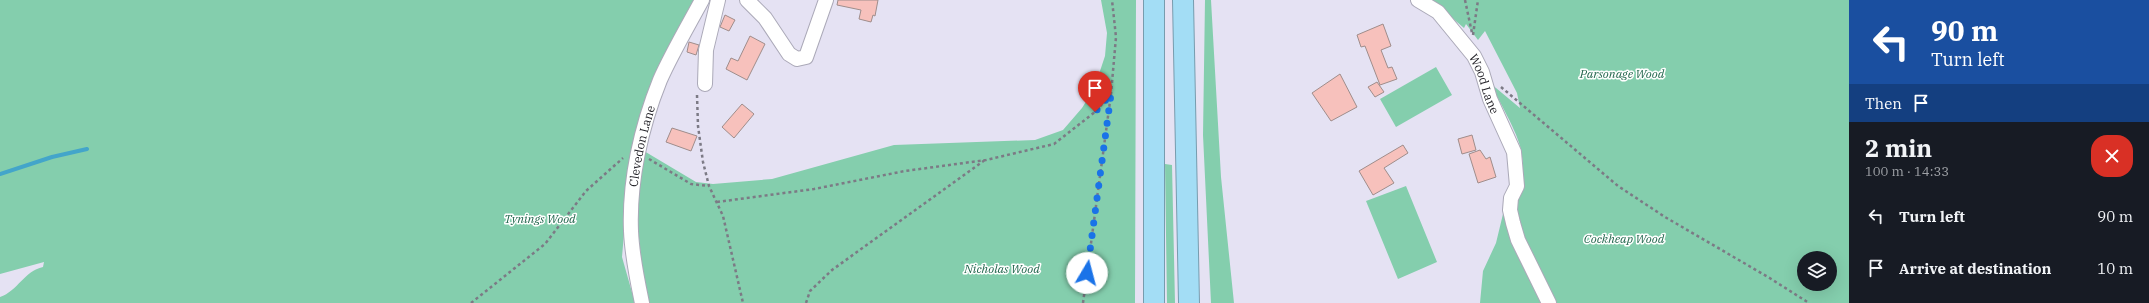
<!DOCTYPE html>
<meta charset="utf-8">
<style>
:root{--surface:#171b24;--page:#20242c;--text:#f1f3f6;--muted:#9ea1a6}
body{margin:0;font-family:"IBM Plex Serif",serif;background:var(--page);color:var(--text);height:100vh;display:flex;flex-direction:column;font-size:15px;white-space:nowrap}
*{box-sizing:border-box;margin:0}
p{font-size:13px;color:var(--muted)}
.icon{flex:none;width:22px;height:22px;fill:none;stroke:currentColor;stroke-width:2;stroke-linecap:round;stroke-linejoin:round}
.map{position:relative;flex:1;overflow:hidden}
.details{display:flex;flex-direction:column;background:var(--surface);width:300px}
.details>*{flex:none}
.top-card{background:#1a4fa0;color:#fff;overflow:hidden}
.buttons{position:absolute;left:1797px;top:251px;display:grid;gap:8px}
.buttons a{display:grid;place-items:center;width:40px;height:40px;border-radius:50%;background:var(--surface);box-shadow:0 4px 16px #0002;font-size:20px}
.pin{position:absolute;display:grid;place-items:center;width:34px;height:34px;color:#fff;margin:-41px -17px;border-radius:50% 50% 50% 0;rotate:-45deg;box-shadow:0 0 4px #0007}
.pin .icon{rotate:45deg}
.me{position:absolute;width:44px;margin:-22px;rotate:8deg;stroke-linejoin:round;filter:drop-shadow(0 0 3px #0008)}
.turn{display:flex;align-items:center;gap:14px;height:84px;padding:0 16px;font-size:18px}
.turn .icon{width:52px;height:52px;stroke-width:2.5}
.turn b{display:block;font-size:28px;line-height:34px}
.then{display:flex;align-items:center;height:38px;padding:0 16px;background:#0003;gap:8px;font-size:15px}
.round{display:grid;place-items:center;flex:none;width:42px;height:42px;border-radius:16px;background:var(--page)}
.headline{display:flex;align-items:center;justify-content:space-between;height:68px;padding:0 16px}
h1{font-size:24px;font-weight:800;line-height:30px}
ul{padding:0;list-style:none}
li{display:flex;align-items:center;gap:12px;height:52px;padding:0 16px}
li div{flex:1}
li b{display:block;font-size:15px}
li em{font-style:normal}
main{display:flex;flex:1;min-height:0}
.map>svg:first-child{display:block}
.green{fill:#84cead;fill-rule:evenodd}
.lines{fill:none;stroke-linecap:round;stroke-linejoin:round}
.stream{stroke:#43a5ca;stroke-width:4}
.building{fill:#f7c1bc;stroke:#9f8d8b}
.minor-casing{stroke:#aba9b8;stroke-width:16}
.highway-casing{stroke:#779cae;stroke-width:22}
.path{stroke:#7c7a85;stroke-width:2.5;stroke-dasharray:3 3;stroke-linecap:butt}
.minor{stroke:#fff;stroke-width:14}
.highway{stroke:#a3ddf5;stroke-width:20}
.route{stroke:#1a73e8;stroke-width:7;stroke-dasharray:0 12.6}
.labels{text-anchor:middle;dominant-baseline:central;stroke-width:3;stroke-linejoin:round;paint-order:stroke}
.park-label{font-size:12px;font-style:italic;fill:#21664c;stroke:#fff}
.street-label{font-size:12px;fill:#25242a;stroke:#fff}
</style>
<main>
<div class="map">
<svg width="1849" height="303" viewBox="0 0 1849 303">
<rect width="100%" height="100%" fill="#e5e2f3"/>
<path class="green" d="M0,0H697L641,117L631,151L622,257L635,303H0V297C18,291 24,271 43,267L44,262L0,274Z
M1101,0H1136L1135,303H649L643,278L636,208L644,151L696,182L713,184L772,179L894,145L1035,140L1063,130L1082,108L1094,89L1105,56L1107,33Z
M1205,0H1211L1221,177L1234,303H1211L1203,135Z
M1431,0H1849V303H1480L1483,271L1496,243L1503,214C1524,202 1525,171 1521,150C1518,133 1498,99 1490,83L1520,108L1517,93L1485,31L1478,40L1466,24L1464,28ZM1804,258H1830V284H1804Z
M1436,67L1452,95L1396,127L1380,99Z
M1165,164L1172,165L1175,303H1167Z
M1406,186L1437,262L1398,279L1366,201Z"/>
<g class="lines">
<path class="stream" d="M0,174L52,157L87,149"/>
</g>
<path class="building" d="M838,0H878L875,16L873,15L871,22L859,19L861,10L837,5Z
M725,15L735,20L729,31L720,27Z
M1383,24L1391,46L1381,50L1388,68L1392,67L1397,79L1380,85L1365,46L1361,47L1357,35Z
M750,36L765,44L747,80L726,69L731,58L738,61Z
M689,42L699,45L696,55L687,52Z
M1340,74L1357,107L1331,121L1312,93Z
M1377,82L1384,92L1375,97L1368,87Z
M742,104L754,114L734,138L722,127Z
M672,128L697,136L691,151L666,142Z
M1472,135L1476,150L1462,154L1458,139Z
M1403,145L1408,153L1384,168L1394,183L1373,195L1359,171Z
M1480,150L1486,159L1490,157L1496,177L1478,183L1469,154Z"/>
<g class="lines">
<defs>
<g id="minor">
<path d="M747,0L765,18L789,54L797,59L806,57L826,0"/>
<path id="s1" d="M1418,0L1438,12L1474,56L1482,72L1490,99L1514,152L1517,186L1511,198L1510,210L1513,223L1518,240L1549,303"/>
<path d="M705,84L706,50L718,0"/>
<path id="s2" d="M642,303C637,279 632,256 631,231C629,181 641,127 660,80C672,53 688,26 702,0"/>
</g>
<path id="highway" d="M1154,0V303
M1183,0L1189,303"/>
</defs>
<use href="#minor" class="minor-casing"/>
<use href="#highway" class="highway-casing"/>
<path class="path" d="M1465,0L1472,33
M1473,35L1478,0
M1501,87L1618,186L1665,217L1768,277L1809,303
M697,95L698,126L703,162L709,186L723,216L743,303
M649,159L691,184L709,186
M717,202L814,189L905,171L986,160L1054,144L1095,112L1111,94
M471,303L545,244L586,191L623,158
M806,303L810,291L832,270L985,160
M1083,303L1111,94L1116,37L1112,0"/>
<use href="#minor" class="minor"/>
<use href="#highway" class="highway"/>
</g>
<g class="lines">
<path class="route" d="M1087,273L1111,94L1095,112"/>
</g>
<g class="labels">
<g class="park-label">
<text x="1622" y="73">Parsonage Wood</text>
<text x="540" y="218">Tynings Wood</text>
<text x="1624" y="238">Cockheap Wood</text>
<text x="1002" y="268">Nicholas Wood</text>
</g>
<g class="street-label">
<text stroke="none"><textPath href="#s1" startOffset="110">Wood Lane</textPath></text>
<text stroke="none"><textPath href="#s2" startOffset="159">Clevedon Lane</textPath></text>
</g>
</g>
</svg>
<div class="buttons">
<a><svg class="icon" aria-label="layers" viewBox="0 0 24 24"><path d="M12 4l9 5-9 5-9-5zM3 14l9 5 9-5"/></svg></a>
</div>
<div class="pin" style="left:1095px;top:112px;background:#d93025"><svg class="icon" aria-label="arrive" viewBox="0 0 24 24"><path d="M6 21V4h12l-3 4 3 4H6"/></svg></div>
<svg class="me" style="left:1087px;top:273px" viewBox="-20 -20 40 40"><circle r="19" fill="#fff"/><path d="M0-13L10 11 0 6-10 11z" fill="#1a73e8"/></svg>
</div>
<section class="details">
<div class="top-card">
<div class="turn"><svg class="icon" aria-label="left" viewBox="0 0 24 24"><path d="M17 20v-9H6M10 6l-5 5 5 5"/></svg><div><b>90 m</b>Turn left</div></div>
<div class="then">Then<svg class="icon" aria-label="arrive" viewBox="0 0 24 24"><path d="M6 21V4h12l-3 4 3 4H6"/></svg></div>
</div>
<div class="headline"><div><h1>2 min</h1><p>100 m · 14:33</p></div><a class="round" style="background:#d93025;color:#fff"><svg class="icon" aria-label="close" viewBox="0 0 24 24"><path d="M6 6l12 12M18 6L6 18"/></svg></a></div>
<ul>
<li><svg class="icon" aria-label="left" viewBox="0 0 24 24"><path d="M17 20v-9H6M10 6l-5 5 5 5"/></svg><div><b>Turn left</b></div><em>90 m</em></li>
<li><svg class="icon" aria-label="arrive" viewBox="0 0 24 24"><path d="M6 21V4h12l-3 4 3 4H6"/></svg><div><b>Arrive at destination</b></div><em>10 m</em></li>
</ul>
</section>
</main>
